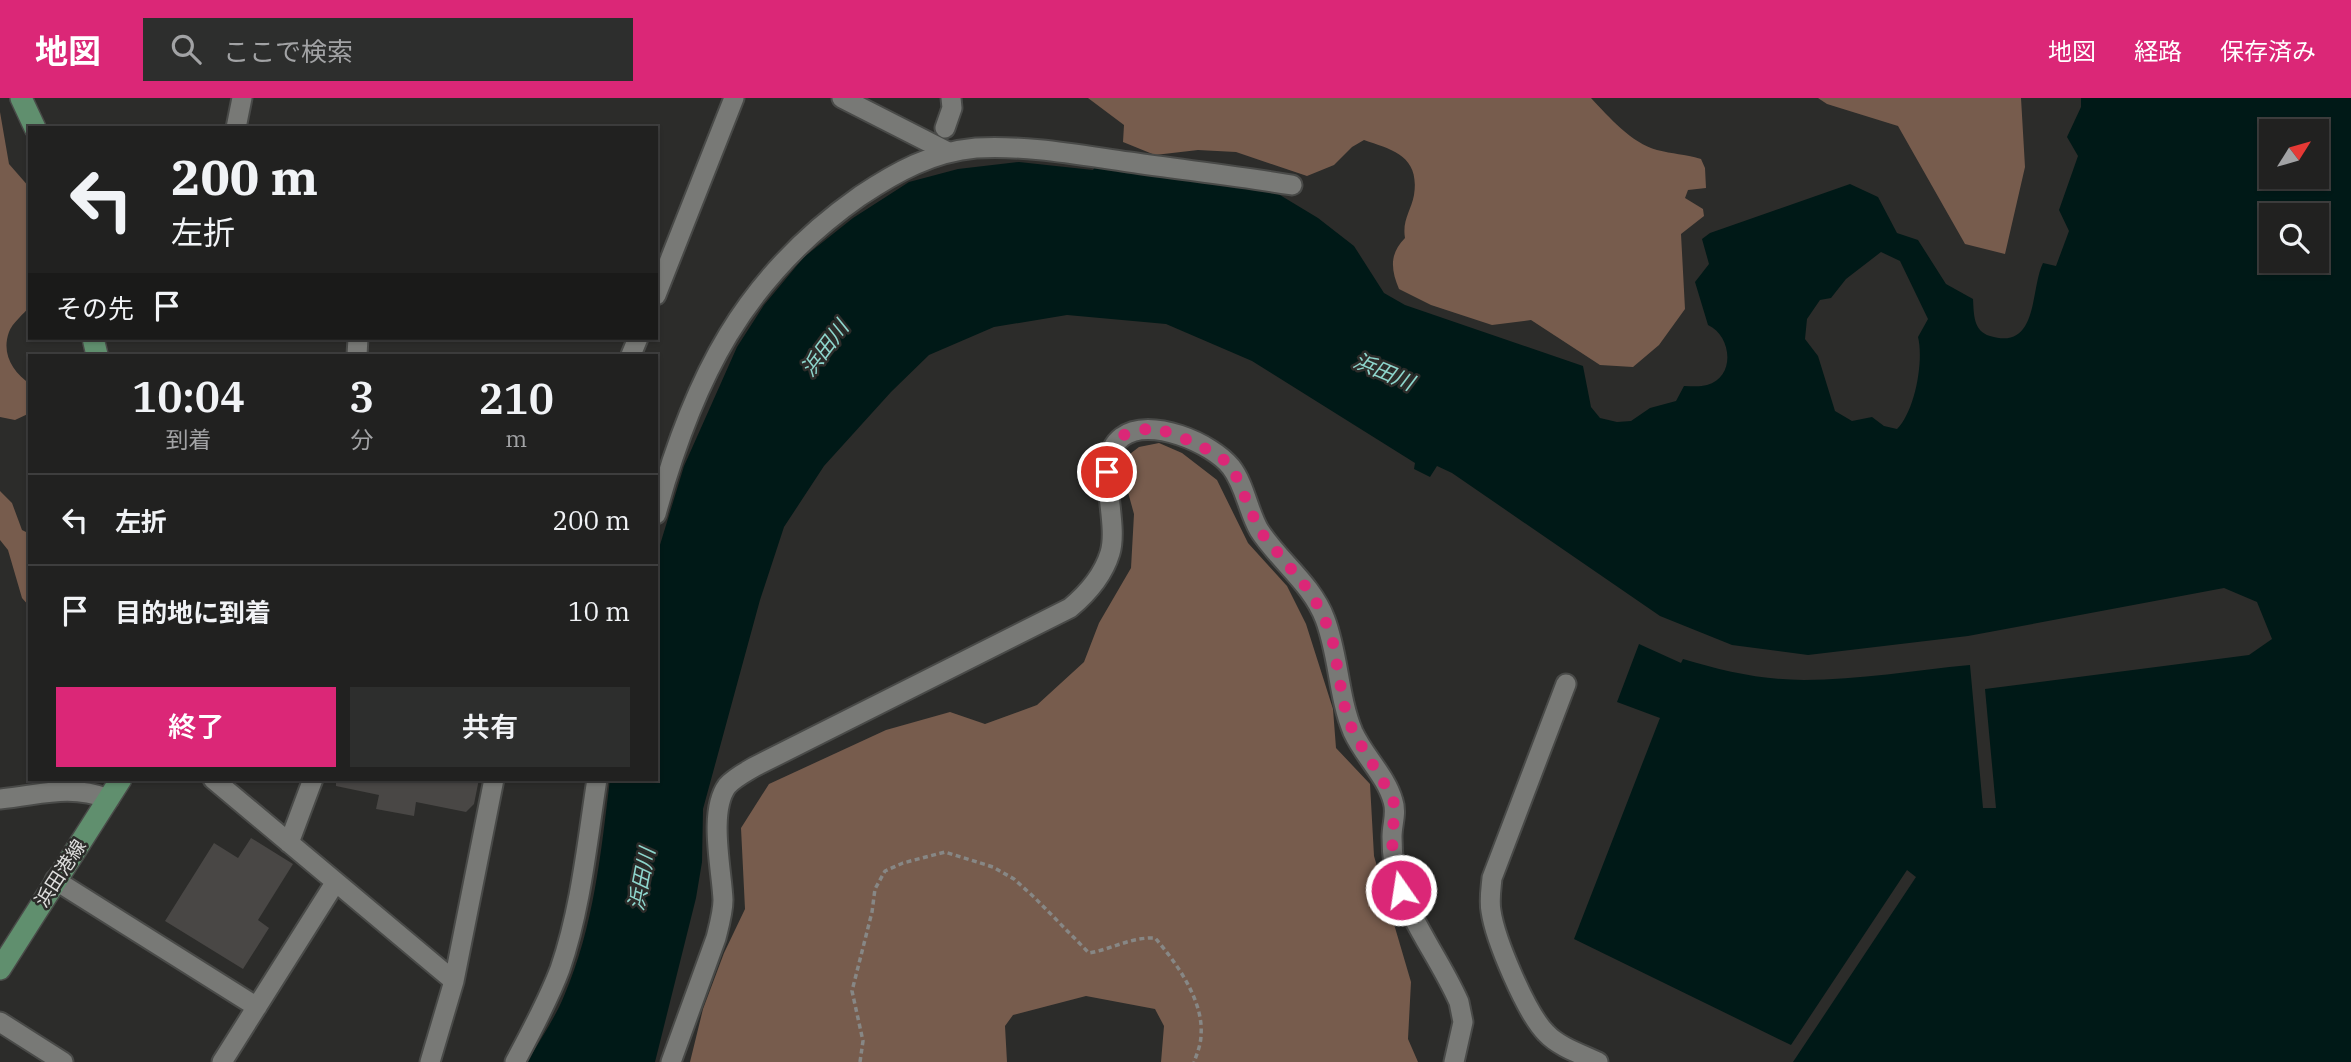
<!DOCTYPE html>
<html lang="ja">
<meta charset="utf-8">
<style>
:root{--surface:#212120;--page:#2d2e2d;--text:#f1f3f6;--muted:#a2a3a5;--line:#3e3e3e;--accent:#db2777}
body{margin:0;font-family:"IBM Plex Serif","Noto Sans JP",serif;background:var(--page);color:var(--text);height:100vh;display:flex;flex-direction:column;font-size:26px;white-space:nowrap}
*{box-sizing:border-box;margin:0}
p{font-size:23px;color:var(--muted)}
.icon{flex:none;width:38px;height:38px;fill:none;stroke:currentColor;stroke-width:2;stroke-linecap:round;stroke-linejoin:round}
.map{position:relative;flex:1;overflow:hidden}
.drawer{position:absolute;left:28px;top:256px;width:630px;height:427px;display:flex;flex-direction:column;background:var(--surface);border-radius:0px;box-shadow:0 2px 5px #0004,0 0 0 2px var(--line)}
.drawer>*{flex:none}
.hud{position:absolute;left:28px;top:28px;width:630px;height:214px;border-radius:0px;box-shadow:0 2px 5px #0004,0 0 0 2px var(--line);background:#212120;color:var(--text);overflow:hidden}
.needle{width:46px;rotate:53deg}
.fabs{position:absolute;left:2259px;top:21px;display:grid;gap:14px}
.fabs a{display:grid;place-items:center;width:70px;height:70px;border-radius:0px;background:var(--surface);box-shadow:0 2px 5px #0004,0 0 0 2px var(--line);font-size:35px}
.pin{position:absolute;display:grid;place-items:center;width:60px;height:60px;color:#fff;margin:-30px;border:4px solid #fff;border-radius:50%;box-shadow:0 2px 7px #0007}
.me{position:absolute;width:77px;margin:-38px;rotate:347deg;stroke-linejoin:round;filter:drop-shadow(0 0 5px #0008)}
.turn{display:flex;align-items:center;gap:24px;height:147px;padding:0 28px;font-size:32px}
.turn .icon{width:91px;height:91px;stroke-width:2.5}
.turn b{display:block;font-size:49px;line-height:60px}
.then{display:flex;align-items:center;height:66px;padding:0 28px;background:#0003;gap:14px;font-size:26px}
.eta{display:flex;justify-content:space-evenly;align-items:center;height:119px;text-align:center}
.eta b{font-size:42px;font-weight:600;line-height:49px}
.primary-button{display:flex;gap:14px;margin-top:auto;padding:14px 28px}
.primary-button a{flex:1;height:80px;border-radius:0px;background:var(--accent);color:#fff;font-size:28px;font-weight:600;line-height:80px;text-align:center}
.primary-button a+a{background:var(--page);color:var(--text)}
ul{padding:0;list-style:none}
li{display:flex;align-items:center;gap:21px;height:91px;padding:0 28px;border-top:2px solid var(--line)}
li div{flex:1}
li b{display:block;font-size:26px}
li em{font-style:normal}
header{display:flex;align-items:center;gap:42px;box-sizing:border-box;height:98px;padding:0 35px;background:var(--accent);color:#fff}
header strong{font-size:33px}
nav{display:flex;gap:38px;margin-inline-start:auto;font-size:24px}
.search{width:490px;height:63px;background:var(--page);display:flex;align-items:center;gap:18px;box-sizing:border-box;padding:0 24px;border-radius:0px;color:var(--muted);font-size:26px}
.map>svg:first-child{display:block}
.forest{fill:#775c4d}
.water{fill:#001917;fill-rule:evenodd}
.building{fill:#494745}
.lines{fill:none;stroke-linecap:round;stroke-linejoin:round}
.minor-casing{stroke:#494a48;stroke-width:23}
.major-casing{stroke:#494a48;stroke-width:24}
.path{stroke:#878785;stroke-width:3.5;stroke-dasharray:5 3.5;stroke-linecap:butt}
.minor{stroke:#787976;stroke-width:19}
.major{stroke:#608f6e;stroke-width:21}
.route{stroke:#db2777;stroke-width:12;stroke-dasharray:0 21.6}
.labels{text-anchor:middle;dominant-baseline:central;stroke-width:5;stroke-linejoin:round;paint-order:stroke}
.street-label{font-size:19px;fill:#e0e0df;stroke:#2c2c2a}
.water-label{font-size:21px;font-style:italic;fill:#8ed6cd;stroke:#2c2c2a}
</style>
<header>
<strong>地図</strong>
<div class="search"><svg class="icon" aria-label="search" viewBox="0 0 24 24"><circle cx="10" cy="10" r="6"/><path d="M15 15l6 6"/></svg>ここで検索</div>
<nav><a>地図</a><a>経路</a><a>保存済み</a></nav>
</header>
<div class="map">
<svg width="2351" height="964" viewBox="0 0 2351 964">
<rect width="100%" height="100%" fill="#2c2c2a"/>
<path class="forest" d="M1088,0H1591C1609,19 1631,45 1657,52C1673,56 1684,56 1701,61L1705,70L1706,90L1688,92L1685,100L1703,111L1704,118L1681,136L1685,211L1659,247L1633,269L1600,267L1531,222L1492,227L1431,207L1399,191C1391,172 1389,156 1405,140C1402,122 1411,113 1414,97C1420,58 1393,52 1364,42L1352,49L1334,67L1307,78L1236,54L1198,52L1155,57L1123,44L1124,27Z
M1818,0H2021L2025,69L2005,156L1965,146L1898,28L1827,6Z
M0,14L9,66L30,90V208C24,216 12,225 9,234C1,256 13,274 30,286V315L15,322L0,319Z
M1159,345L1182,355L1217,382L1248,445L1287,488L1306,526L1333,611L1336,650L1370,686L1374,758L1411,884L1408,941L1418,964H1161L1164,928L1155,911L1086,898L1013,917L1005,928L1007,964H690L703,911L724,855L745,811L741,730L769,686L886,632L950,614L985,626L1037,607L1084,564L1099,525L1131,470L1134,416L1123,376L1126,359L1139,349Z
M0,393L12,405L22,432L30,436V509L22,500L8,452L0,442Z"/>
<path class="water" d="M2081,0H2351V964H1793L1916,779L1907,772L1791,947L1574,841L1660,620L1617,604L1639,546L1681,565L1683,561C1723,573 1762,582 1804,582C1859,582 1915,572 1970,567L1983,710H1996L1985,591L2249,557L2272,541L2257,504L2224,490L1968,538L1808,557L1732,547L1660,518L1452,375L1437,368L1430,379L1414,371L1415,365L1252,263L1166,226L1067,217L994,229L929,257L891,294L824,368L784,429L760,502L703,711L702,764L696,800L655,964H527C540,942 555,920 564,898C594,829 601,754 610,681H656V460L684,368L737,249L764,207L804,159L853,120L909,84L958,71L1019,64L1093,72L1097,66L1270,91L1318,120L1354,148L1384,195L1405,207L1583,268L1591,309L1600,320L1617,324L1631,323L1650,310L1676,303L1684,288C1691,288 1700,289 1707,287C1736,279 1732,238 1708,227L1695,184L1709,166L1702,141L1710,135L1850,86L1878,99L1897,135L1918,142L1946,186L1973,201C1974,216 1973,233 1990,238C2039,253 2030,191 2043,165L2056,168L2069,133L2059,112L2078,58L2067,39L2081,9ZM2272,33H2317V79H2272ZM2272,117H2317V163H2272ZM1881,154L1900,163L1928,221L1918,239C1924,263 1915,313 1897,331L1884,328L1872,319L1852,323L1835,313L1818,258L1805,241L1807,221L1820,202L1831,200L1846,181Z"/>
<path class="building" d="M336,681H479L474,706L466,714L416,704L414,718L376,711L379,697L336,688Z
M251,740L293,766L258,822L269,830L243,871L165,823L214,745L238,760Z"/>
<g class="lines">
<defs>
<path id="minor" d="M842,0L948,54
M236,30L242,0
M945,30L952,10L951,0
M656,197L734,0
M357,257L358,240
M631,257L638,240
M656,416C693,281 743,180 860,98C896,74 932,54 976,50C1027,47 1079,57 1129,64C1184,72 1238,78 1292,87
M1566,586L1492,780C1491,791 1489,802 1491,813C1495,841 1526,915 1546,935C1559,949 1581,956 1598,964
M213,681L454,883
M0,701C42,697 68,686 109,701
M289,745L313,681
M55,782L257,909
M0,924L63,964
M222,964L335,785
M430,964L454,883L494,681
M515,964C531,934 548,903 560,871C581,810 587,745 597,681
M671,964L716,840C719,828 723,814 723,802C722,773 708,714 727,688C734,680 744,675 754,669L1070,510C1088,495 1103,478 1110,455C1120,421 1092,361 1122,339C1149,318 1212,345 1231,369C1245,387 1248,413 1259,432C1279,463 1312,486 1325,521C1339,558 1338,598 1353,634C1364,658 1386,678 1393,703C1397,715 1392,726 1392,739C1392,757 1394,774 1400,791C1415,830 1442,865 1459,904L1463,924L1454,964"/>
<path id="major" d="M21,0L35,30
M93,240L97,257
M0,871L121,681"/>
</defs>
<use href="#minor" class="minor-casing"/>
<use href="#major" class="major-casing"/>
<path class="path" d="M860,964L863,943L852,893L872,814L875,791L885,773L903,765L945,754L993,769L1014,781L1035,800L1089,855C1112,851 1131,839 1155,840C1176,864 1204,903 1201,937C1201,946 1197,956 1194,964"/>
<use href="#minor" class="minor"/>
<use href="#major" class="major"/>
</g>
<g class="lines">
<path class="route" d="M1107,374L1108,358L1123,337L1154,329L1196,345L1224,362L1233,371L1259,432L1311,495L1324,519L1333,545L1344,607L1353,634L1393,700L1395,714L1392,736L1393,765L1401,792"/>
</g>
<g class="labels">
<g class="street-label">
<text transform="translate(60 775) rotate(-57)">浜田港線</text>
</g>
<g class="water-label">
<text transform="translate(824 250) rotate(-53)">浜田川</text>
<text transform="translate(1384 273) rotate(23)">浜田川</text>
<text transform="translate(641 781) rotate(-79)">浜田川</text>
</g>
</g>
</svg>
<div class="fabs">
<a><svg class="needle" viewBox="-14 -14 28 28"><path d="M0-13l5 13h-10z" fill="#e53935"/><path d="M0 13l5-13h-10z" fill="#a2a3a5"/></svg></a>
<a><svg class="icon" aria-label="search" viewBox="0 0 24 24"><circle cx="10" cy="10" r="6"/><path d="M15 15l6 6"/></svg></a>
</div>
<div class="pin" style="left:1107px;top:374px;background:#d93025"><svg class="icon" aria-label="arrive" viewBox="0 0 24 24"><path d="M6 21V4h12l-3 4 3 4H6"/></svg></div>
<svg class="me" style="left:1401px;top:792px" viewBox="-20 -20 40 40"><circle r="17" fill="#db2777" stroke="#fff" stroke-width="3"/><path d="M0-11L8 9 0 5-8 9z" fill="#fff"/></svg>
<div class="hud">
<div class="turn"><svg class="icon" aria-label="left" viewBox="0 0 24 24"><path d="M17 20v-9H6M10 6l-5 5 5 5"/></svg><div><b>200 m</b>左折</div></div>
<div class="then">その先<svg class="icon" aria-label="arrive" viewBox="0 0 24 24"><path d="M6 21V4h12l-3 4 3 4H6"/></svg></div>
</div>
<section class="drawer">
<div class="eta">
<div><b>10:04</b><p>到着</p></div>
<div><b>3</b><p>分</p></div>
<div><b>210</b><p>m</p></div>
</div>
<ul>
<li><svg class="icon" aria-label="left" viewBox="0 0 24 24"><path d="M17 20v-9H6M10 6l-5 5 5 5"/></svg><div><b>左折</b></div><em>200 m</em></li>
<li><svg class="icon" aria-label="arrive" viewBox="0 0 24 24"><path d="M6 21V4h12l-3 4 3 4H6"/></svg><div><b>目的地に到着</b></div><em>10 m</em></li>
</ul>
<div class="primary-button"><a>終了</a><a>共有</a></div>
</section>
</div>
